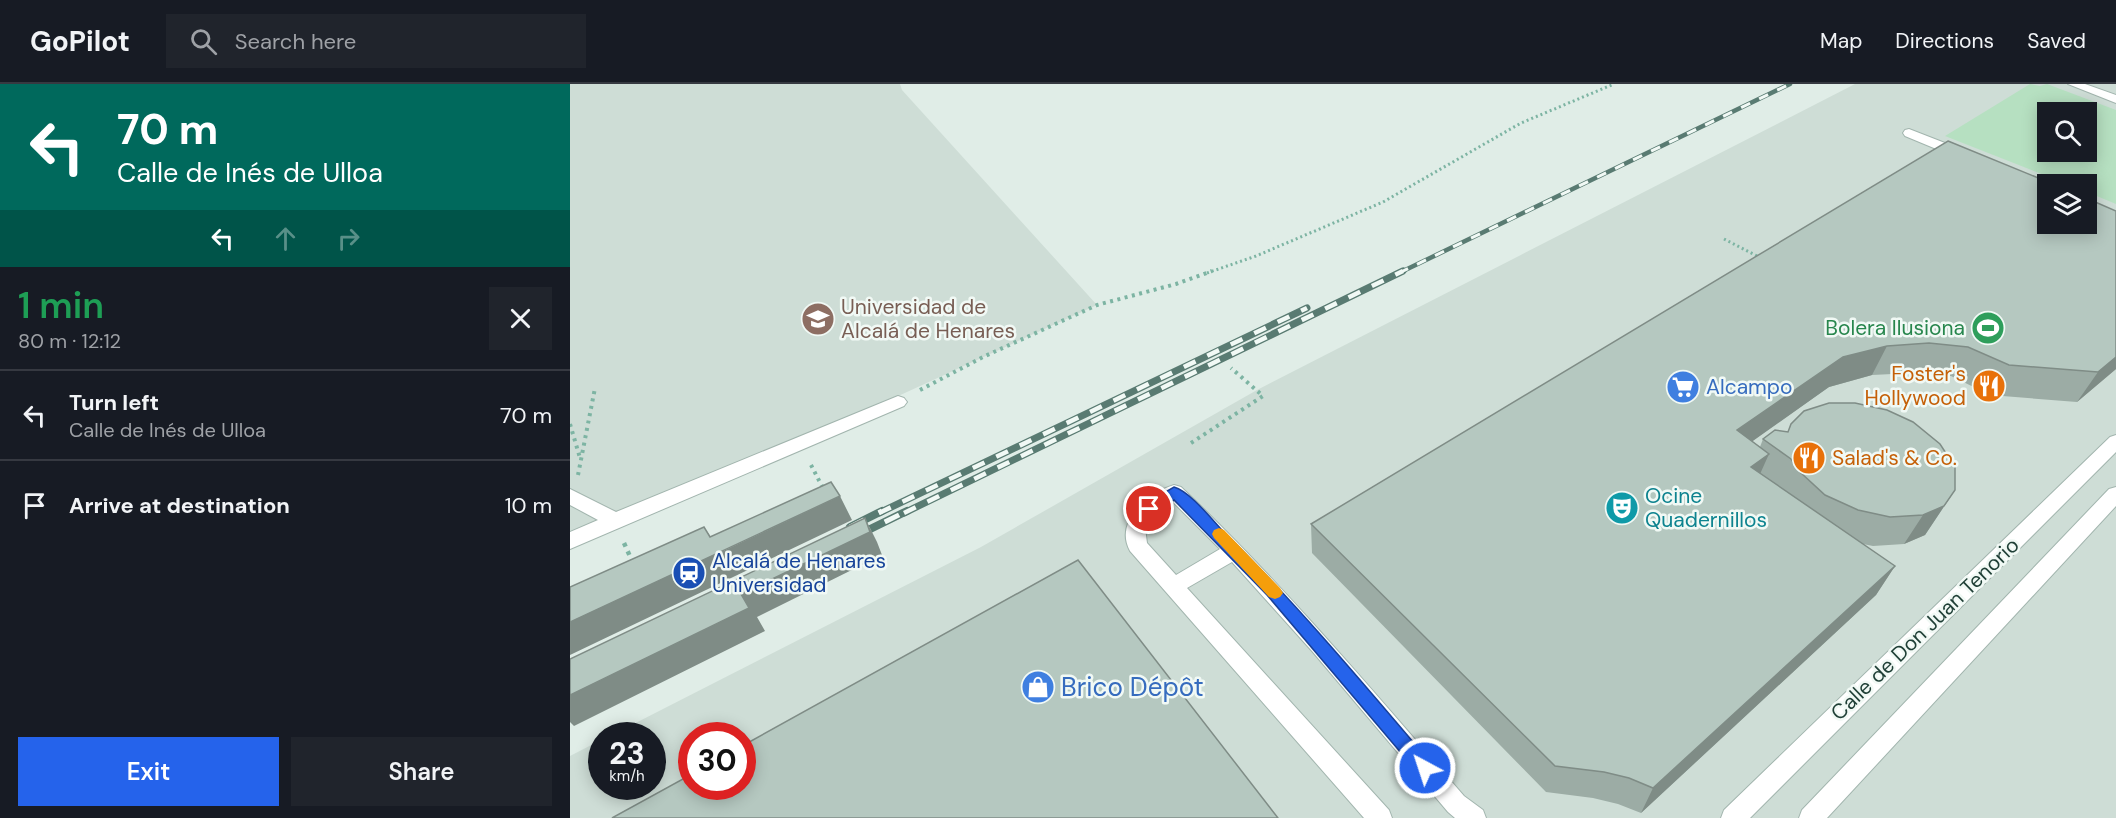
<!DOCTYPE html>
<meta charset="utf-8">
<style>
:root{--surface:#171b24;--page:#20242c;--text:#f1f3f6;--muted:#9ea1a6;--line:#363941;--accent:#2563eb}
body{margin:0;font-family:"DM Sans",sans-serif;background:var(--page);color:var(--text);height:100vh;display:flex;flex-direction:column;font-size:22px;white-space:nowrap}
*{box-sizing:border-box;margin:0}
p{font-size:20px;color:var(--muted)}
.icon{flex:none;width:33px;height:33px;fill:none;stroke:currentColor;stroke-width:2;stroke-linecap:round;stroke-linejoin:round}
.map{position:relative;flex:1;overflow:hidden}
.sheet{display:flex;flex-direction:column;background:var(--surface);width:570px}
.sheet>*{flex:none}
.top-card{background:#00695c;color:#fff;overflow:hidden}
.buttons{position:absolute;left:1467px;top:18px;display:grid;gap:12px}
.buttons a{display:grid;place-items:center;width:60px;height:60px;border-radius:0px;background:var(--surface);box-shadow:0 3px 15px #0003;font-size:30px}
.speed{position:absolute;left:18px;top:638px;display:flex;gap:12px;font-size:30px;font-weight:700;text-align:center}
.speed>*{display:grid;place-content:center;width:78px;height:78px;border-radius:50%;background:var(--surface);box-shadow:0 3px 15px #0003;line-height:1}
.speed small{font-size:15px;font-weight:400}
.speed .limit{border:9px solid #d22;background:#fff;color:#111}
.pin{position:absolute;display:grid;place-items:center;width:51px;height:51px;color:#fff;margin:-26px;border:3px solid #fff;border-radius:50%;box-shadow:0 2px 6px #0007}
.me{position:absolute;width:66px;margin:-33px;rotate:320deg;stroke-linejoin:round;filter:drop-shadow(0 0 4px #0008)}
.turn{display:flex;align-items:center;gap:21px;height:126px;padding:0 18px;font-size:27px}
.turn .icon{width:78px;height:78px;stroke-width:2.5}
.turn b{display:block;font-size:42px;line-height:51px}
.lanes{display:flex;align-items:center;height:57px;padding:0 18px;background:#0003;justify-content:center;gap:30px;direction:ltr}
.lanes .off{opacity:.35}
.round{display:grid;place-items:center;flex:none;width:63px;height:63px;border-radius:0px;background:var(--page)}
.summary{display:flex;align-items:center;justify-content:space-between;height:102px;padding:0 18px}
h1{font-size:36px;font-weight:600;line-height:45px;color:#1e9e55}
.button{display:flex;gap:12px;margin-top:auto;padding:12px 18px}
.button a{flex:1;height:69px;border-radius:0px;background:var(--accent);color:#fff;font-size:24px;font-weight:600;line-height:69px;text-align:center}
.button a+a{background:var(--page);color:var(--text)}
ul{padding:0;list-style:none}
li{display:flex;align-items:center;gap:18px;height:90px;padding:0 18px;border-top:2px solid var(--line)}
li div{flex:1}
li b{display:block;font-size:22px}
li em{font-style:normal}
header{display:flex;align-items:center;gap:36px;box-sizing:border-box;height:84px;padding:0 30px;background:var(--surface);border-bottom:2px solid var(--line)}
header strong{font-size:28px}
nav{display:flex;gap:33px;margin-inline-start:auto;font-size:21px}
.search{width:420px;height:54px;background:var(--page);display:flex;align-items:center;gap:15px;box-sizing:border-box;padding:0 21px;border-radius:0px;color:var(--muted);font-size:22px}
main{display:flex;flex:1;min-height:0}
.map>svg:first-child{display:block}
.built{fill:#ceddd6;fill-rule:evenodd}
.green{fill:#b6e0c1;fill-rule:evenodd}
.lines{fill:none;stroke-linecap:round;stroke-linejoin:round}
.street-casing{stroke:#a2b5ae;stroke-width:2}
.path-far2{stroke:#7db4a3;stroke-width:3;stroke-dasharray:2 3;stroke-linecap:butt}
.path-far1{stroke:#7db4a3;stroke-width:4;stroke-dasharray:3 4.5;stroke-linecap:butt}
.path{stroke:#7db4a3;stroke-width:4.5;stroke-dasharray:4 5;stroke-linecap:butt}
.street{fill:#fff;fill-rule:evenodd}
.rail-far2-casing{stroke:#597b72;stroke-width:4.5}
.rail-far1-casing{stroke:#597b72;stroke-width:7}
.rail-casing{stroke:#597b72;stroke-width:8}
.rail-far2{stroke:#f1f9f5;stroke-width:3;stroke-dasharray:10;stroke-linecap:butt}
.rail-far1{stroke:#f1f9f5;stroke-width:4.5;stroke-dasharray:13;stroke-linecap:butt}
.rail{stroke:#f1f9f5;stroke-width:5;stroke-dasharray:16;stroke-linecap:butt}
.wall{fill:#9caca5}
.shaded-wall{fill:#7f8c86}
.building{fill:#b5c8c0;stroke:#7f8c86;stroke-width:1.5}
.route{fill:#2563eb;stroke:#184099;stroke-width:1.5}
.slow{fill:#f59e0b}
.labels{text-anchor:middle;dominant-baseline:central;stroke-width:5;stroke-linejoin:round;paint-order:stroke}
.education-label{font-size:21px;fill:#785e54;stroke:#f1f9f5;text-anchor:start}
.leisure-label{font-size:21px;fill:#27864d;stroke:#f1f9f5;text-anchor:end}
.food-label{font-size:21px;fill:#c56008;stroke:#f1f9f5;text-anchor:end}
.shop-label{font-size:21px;fill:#366cbe;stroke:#f1f9f5;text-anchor:start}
.culture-label{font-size:21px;fill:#0d838f;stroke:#f1f9f5;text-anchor:start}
.transit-label{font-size:21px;fill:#164399;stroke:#f1f9f5;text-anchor:start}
.street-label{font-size:21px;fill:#1f3f36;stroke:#f1f9f5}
.near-shop-label{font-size:26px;fill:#366cbe;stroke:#f1f9f5;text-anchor:start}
</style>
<header>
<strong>GoPilot</strong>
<div class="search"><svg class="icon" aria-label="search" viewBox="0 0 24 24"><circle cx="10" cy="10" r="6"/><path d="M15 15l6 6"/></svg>Search here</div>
<nav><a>Map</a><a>Directions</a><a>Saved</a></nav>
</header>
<main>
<section class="sheet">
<div class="top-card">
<div class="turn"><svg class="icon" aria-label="left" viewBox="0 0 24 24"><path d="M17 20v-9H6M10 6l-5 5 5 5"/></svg><div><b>70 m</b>Calle de Inés de Ulloa</div></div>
<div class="lanes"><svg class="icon" aria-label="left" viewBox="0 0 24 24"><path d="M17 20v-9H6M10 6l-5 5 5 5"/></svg><svg class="icon off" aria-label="ahead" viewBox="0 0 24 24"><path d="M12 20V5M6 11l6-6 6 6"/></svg><svg class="icon off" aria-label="right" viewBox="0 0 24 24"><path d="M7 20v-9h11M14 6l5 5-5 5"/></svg></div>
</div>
<div class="summary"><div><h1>1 min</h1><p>80 m · 12:12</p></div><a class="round"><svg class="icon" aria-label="close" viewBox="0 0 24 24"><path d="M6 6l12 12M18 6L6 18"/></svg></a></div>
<ul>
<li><svg class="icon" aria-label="left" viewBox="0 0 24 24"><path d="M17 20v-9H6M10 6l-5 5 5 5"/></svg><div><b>Turn left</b><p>Calle de Inés de Ulloa</p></div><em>70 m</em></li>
<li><svg class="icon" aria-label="arrive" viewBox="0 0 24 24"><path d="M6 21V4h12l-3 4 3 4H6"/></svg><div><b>Arrive at destination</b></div><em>10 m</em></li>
</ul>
<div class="button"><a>Exit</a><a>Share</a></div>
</section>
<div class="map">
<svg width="1546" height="734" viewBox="0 0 1546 734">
<rect width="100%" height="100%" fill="#e0ede7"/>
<path class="built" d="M0,0H330L332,6L527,221L0,462Z
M1285,0H1546V734H0V672L31,656L32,702H82V651H42L411,463L687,306ZM1478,28H1516V68H1478ZM1478,100H1516V140H1478ZM122,651H172V702H122Z"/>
<path class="green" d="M1460,0L1470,2L1477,0L1546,26V120L1517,108L1516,100H1497L1375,52ZM1478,28H1516V68H1478Z"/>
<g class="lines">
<defs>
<path id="street" d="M1498,0H1515L1546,11V19Z
M1339,45L1398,68L1399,71L1398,74H1388L1335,52L1333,49L1335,46Z
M328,312L334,314L337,318L334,322L0,465V448L28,436L0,421V405L46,428Z
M1546,351V368L1180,734H1151L1154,726L1540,353Z
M604,401L611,403C712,499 802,606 894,712L913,726L916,734H885L878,728L742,567L662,478L617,504L819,726L822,734H794L560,467C544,438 577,409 604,401ZM603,418L650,465L606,491L577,459L575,444L586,430Z
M1546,403V422L1257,734H1229L1232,726L1539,405Z"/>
</defs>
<use href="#street" class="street-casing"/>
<path class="path-far2" d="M1154,155L1191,174
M637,189L686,172L813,118L951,39L1044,0"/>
<path class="path-far1" d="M350,306L413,273L527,221L606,200L642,187
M0,340L10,374
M621,359L693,312L661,284
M241,381L254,406
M8,391L25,304"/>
<path class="path" d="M54,459L63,479"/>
<use href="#street" class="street"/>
<defs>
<path id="rail-far2" d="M829,189L1220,0"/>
<path id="rail-far1" d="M309,429L737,224
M334,429L833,187"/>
<path id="rail" d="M280,443L312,427
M286,452L337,427"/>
</defs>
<use href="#rail-far2" class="rail-far2-casing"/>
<use href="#rail-far1" class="rail-far1-casing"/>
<use href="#rail" class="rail-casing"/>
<use href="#rail-far2" class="rail-far2"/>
<use href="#rail-far1" class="rail-far1"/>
<use href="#rail" class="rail"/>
</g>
<path class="wall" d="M1546,127V285L1507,318L1420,311L1381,292L1343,289L1302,291L1259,303L1182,357L1190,363L1193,355L1385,406L1355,451L1334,460L1303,462L1293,460L1325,482L1306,511L1071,729L1048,720L1023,714L976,708L742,469L741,440Z"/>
<path class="shaded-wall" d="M1317,262L1302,291L1259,303L1156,376L1167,346L1273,273Z
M1546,273V285L1507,318L1528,288Z
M1199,370L1186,399L1181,383Z
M1385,406L1355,451L1334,460L1353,431Z
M270,412L282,436L0,571V538L140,453L134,443L151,468Z
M295,434L307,458L312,471L187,533L195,547L4,642L0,638V611Z
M1325,482L1306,511L1071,729L1083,704Z"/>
<path class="building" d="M1378,57L1483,100H1478V140H1516V114L1546,127V273L1528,288L1439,281L1398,263L1359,259L1317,262L1273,273L1167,346L1199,370L1181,383L1325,482L1083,704L1059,694L1034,688L985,682L741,440Z
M1259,319H1285L1317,326L1343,338L1370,360L1385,383V406L1374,422L1353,431L1320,433L1288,426L1255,411L1230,388L1221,375L1193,355L1205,346L1218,348L1221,340L1234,327Z
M261,398L270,412L0,538V503L134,443L140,453Z
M295,434L300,448L171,510L179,524L0,611V575Z
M508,476L708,734H42L122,690V702H172V662Z"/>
<path class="route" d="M604,403C619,407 640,433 651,445C726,519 793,599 861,679L864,684L861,690L855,693L849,690L697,511L604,416L584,429H573L571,425L573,421Z"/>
<path class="slow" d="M649,444L654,446L710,504L713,509L710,513L705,515L699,513L644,454L642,450L644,446Z"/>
<defs>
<symbol id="university-disc" viewBox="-11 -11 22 22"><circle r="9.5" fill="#8d6e63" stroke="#f1f9f5"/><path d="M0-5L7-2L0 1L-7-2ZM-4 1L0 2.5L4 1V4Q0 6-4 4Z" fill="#fff"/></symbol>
<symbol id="stadium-disc" viewBox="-11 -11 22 22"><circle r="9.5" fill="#2e9e5b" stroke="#f1f9f5"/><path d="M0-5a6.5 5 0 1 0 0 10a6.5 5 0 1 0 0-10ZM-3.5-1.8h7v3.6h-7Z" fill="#fff"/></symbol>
<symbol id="restaurant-disc" viewBox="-11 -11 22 22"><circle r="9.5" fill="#e8710a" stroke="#f1f9f5"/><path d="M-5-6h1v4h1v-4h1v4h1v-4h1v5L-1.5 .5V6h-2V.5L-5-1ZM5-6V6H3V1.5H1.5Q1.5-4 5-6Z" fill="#fff"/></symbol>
<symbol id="supermarket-disc" viewBox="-11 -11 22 22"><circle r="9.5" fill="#3f7fe0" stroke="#f1f9f5"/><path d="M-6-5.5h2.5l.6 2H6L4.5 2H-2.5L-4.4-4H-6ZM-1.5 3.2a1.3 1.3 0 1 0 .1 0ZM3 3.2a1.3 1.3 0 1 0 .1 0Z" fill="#fff"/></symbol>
<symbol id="theatre-disc" viewBox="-11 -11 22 22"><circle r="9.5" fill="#0f9aa8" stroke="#f1f9f5"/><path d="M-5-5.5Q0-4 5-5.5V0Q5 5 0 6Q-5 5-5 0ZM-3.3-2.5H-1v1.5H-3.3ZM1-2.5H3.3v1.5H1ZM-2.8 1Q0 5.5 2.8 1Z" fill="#fff"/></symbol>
<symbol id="station-disc" viewBox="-11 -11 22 22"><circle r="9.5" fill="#1a4fb4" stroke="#f1f9f5"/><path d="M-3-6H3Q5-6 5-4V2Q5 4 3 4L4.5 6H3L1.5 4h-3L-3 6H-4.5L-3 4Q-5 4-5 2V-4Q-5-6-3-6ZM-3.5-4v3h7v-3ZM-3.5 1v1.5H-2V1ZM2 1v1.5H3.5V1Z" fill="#fff"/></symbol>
<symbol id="shop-disc" viewBox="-11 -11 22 22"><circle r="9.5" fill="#3f7fe0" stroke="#f1f9f5"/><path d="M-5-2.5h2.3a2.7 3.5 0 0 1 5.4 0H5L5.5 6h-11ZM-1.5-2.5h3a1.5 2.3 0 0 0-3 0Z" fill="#fff"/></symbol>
</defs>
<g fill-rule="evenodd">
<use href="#university-disc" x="229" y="216" width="38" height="38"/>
<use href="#stadium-disc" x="1399" y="225" width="38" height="38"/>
<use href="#restaurant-disc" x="1400" y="283" width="38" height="38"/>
<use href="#supermarket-disc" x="1094" y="284" width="38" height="38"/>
<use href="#restaurant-disc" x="1220" y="355" width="38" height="38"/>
<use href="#theatre-disc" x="1033" y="405" width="38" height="38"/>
<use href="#station-disc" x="100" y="470" width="38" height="38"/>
<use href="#shop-disc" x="449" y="584" width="38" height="38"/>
</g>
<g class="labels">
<g class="education-label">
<text x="271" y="223">Universidad de<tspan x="271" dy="24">Alcalá de Henares</tspan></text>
</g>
<g class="leisure-label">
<text x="1395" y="244">Bolera Ilusiona</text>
</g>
<g class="food-label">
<text x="1396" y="290">Foster's<tspan x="1396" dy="24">Hollywood</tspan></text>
<text x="1262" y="374" text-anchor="start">Salad's &amp; Co.</text>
</g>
<g class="shop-label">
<text x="1136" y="303">Alcampo</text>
</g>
<g class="culture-label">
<text x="1075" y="412">Ocine<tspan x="1075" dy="24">Quadernillos</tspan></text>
</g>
<g class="transit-label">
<text x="142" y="477">Alcalá de Henares<tspan x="142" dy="24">Universidad</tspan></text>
</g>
<g class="street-label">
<text transform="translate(1355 545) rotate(-44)">Calle de Don Juan Tenorio</text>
</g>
<g class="near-shop-label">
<text x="491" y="603">Brico Dépôt</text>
</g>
</g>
</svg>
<div class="buttons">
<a><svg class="icon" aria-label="search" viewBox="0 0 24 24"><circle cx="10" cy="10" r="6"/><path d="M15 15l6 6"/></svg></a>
<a><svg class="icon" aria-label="layers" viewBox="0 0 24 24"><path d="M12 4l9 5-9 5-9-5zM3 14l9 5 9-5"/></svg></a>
</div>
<div class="speed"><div>23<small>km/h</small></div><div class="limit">30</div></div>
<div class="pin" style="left:579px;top:425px;background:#d93025"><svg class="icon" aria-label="arrive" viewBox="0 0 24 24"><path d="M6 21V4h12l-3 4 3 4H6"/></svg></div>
<svg class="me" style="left:855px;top:684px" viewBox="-20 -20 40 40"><circle r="17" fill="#2563eb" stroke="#fff" stroke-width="3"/><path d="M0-11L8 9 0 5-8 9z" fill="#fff"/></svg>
</div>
</main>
